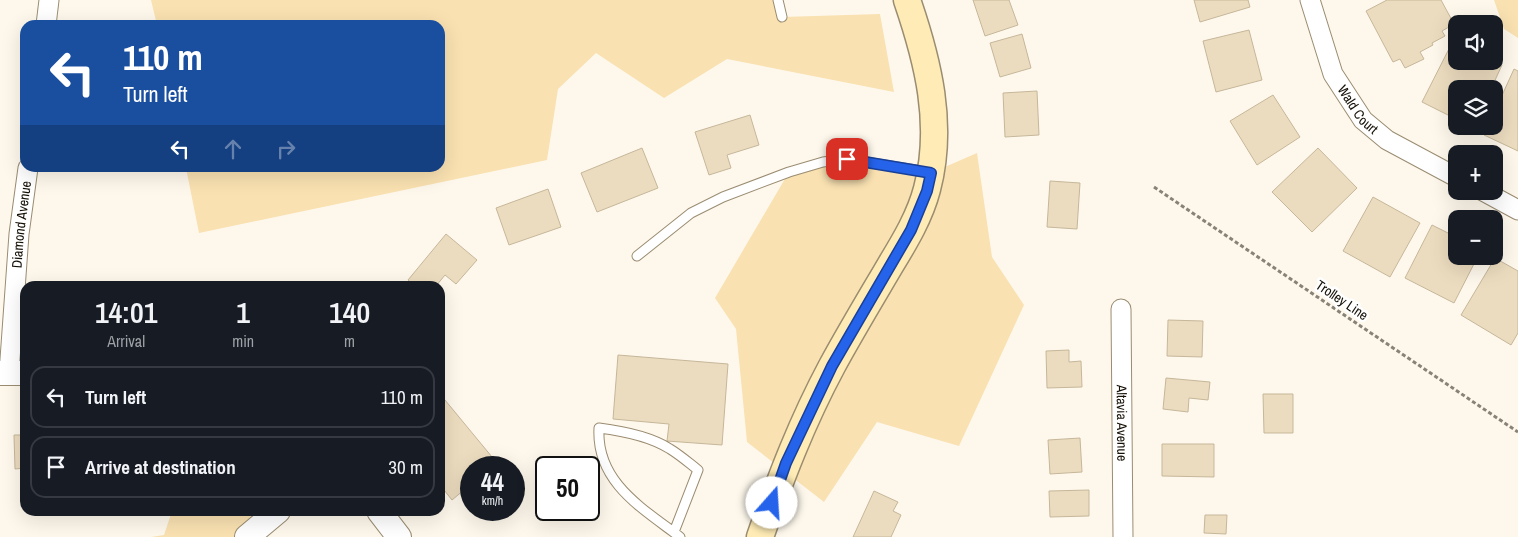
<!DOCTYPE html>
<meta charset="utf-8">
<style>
:root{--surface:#171b24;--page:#242831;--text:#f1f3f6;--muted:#9ea1a6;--line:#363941}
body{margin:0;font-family:"Archivo Narrow",sans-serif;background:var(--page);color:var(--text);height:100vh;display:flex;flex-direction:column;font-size:19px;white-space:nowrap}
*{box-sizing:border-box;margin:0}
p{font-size:16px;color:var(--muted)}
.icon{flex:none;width:28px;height:28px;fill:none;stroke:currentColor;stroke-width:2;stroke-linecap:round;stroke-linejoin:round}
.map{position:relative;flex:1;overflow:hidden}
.side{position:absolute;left:20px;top:281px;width:425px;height:235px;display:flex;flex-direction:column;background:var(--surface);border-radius:15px;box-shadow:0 5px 20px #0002}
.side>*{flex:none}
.top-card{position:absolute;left:20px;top:20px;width:425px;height:152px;border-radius:15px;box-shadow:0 5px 20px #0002;background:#1a4fa0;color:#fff;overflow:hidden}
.tools{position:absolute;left:1448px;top:15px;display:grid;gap:10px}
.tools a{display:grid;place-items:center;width:55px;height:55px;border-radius:10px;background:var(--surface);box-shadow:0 5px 20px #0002;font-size:25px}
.speed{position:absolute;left:460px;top:456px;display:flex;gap:10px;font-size:25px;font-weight:700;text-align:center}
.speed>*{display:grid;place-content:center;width:65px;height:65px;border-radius:50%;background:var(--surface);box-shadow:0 5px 20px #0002;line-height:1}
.speed small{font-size:12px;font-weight:400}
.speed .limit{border:2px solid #111;border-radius:8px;background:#fff;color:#111}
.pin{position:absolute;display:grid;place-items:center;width:42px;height:42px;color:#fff;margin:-21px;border-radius:10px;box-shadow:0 2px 8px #0006}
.me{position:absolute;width:55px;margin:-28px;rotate:19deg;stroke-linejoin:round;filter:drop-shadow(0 0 4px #0008)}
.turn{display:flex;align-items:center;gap:18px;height:105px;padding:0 20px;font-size:22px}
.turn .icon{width:65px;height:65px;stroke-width:2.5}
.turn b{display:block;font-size:35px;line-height:42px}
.lanes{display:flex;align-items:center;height:48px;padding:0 20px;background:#0003;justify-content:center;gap:25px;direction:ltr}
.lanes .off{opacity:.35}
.eta{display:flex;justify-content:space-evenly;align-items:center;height:85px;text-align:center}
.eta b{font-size:30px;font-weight:600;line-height:35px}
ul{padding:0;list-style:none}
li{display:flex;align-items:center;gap:15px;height:62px;margin:0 10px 8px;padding:0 10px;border:2px solid var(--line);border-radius:15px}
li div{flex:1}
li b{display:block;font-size:19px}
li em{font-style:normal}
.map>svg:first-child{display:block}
.green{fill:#f9e1b1}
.building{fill:#ecdcbf;stroke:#c6b79a}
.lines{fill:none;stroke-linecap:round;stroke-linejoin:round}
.service-casing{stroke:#9a8c71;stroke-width:11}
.minor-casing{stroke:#9a8c71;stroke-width:21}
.tertiary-casing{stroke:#9a8c71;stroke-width:26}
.secondary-casing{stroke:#9a8c71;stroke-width:29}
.path{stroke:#888277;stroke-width:3;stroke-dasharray:4 2.5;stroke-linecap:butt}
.service{stroke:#fff;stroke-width:9}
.minor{stroke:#fff;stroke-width:19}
.tertiary{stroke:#fff;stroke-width:24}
.secondary{stroke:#feebb5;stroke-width:26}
.route-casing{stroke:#184099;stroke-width:12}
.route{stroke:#2563eb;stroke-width:9}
.labels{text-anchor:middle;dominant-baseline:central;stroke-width:5;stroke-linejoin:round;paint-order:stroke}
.street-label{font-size:14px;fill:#151006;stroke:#fff}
</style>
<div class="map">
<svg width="1518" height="537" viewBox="0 0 1518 537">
<rect width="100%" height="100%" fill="#fef8ec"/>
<path class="green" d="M151,0H778L782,17L880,14L894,92L727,59L664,98L596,53L558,89L547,160L199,233L186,168H440V25H157Z
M1494,0H1518V38L1504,29Z
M977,153L992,257L1024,305L959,446L877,422L824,502L747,442L736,329L715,298L789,172L847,159L931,173Z
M172,511H278L247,537H151L164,535Z"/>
<path class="building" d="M973,0H1009L1018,25L985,36Z
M1194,0H1248L1250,7L1200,22Z
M1387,0H1441L1454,24L1442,31L1445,36L1432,43L1433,45L1420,52L1424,59L1405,68L1400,59L1393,62L1366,11Z
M1249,30L1262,80L1216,92L1203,41Z
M1022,34L1031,68L1000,77L990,43Z
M1453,41L1456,42V61H1494L1502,65L1491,89H1456V119L1422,102Z
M1514,69L1518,71V151L1484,135L1488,126H1494V113Z
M1037,91L1039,135L1005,137L1003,93Z
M1273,95L1300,137L1257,165L1230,121Z
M750,115L759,145L727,155L731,168L709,175L695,132Z
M642,148L658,188L597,212L581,173Z
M1318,148L1357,188L1312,232L1272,192Z
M1050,181L1080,183L1077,229L1047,227Z
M548,189L561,227L509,245L496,208Z
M1373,197L1420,223L1390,277L1343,251Z
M1432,225L1456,237V256H1478L1454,303L1405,278Z
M446,234L477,260L456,284L445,275L436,286H415L408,280Z
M1495,258L1518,271V333L1511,345L1461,315Z
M1168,320L1203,321L1202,357L1167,356Z
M1069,350V362L1081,361L1082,387L1047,388L1046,351Z
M618,355L728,364L722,445L667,441L669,424L613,419Z
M1166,378L1210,382L1208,400L1189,398L1188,412L1163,409Z
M440,394L497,463L492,468H471V484L452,500L440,485Z
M1263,394H1293V433H1264Z
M14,435H25V468L15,469Z
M1080,438L1082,472L1050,474L1048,440Z
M1162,444H1214V477L1162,476Z
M1089,490V516L1050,517L1049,491Z
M874,491L898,502L893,511L901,515L891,537H853Z
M1205,515H1227L1226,534L1204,533Z"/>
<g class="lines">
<defs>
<path id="service" d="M778,0L782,17
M637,256L691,213L723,197L789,172L823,162L847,159L928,172
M674,532L698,470C689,463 680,455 670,449C650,436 623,431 599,428C596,482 642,508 680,537"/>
<g id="minor">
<path id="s1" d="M1310,0L1333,74L1363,120L1387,140L1456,177"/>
<path d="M46,25L49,0"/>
<path d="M1483,191L1518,210"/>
<path id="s2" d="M1121,309L1123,537"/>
<path id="s3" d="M9,373L19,234L28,168"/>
</g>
<path id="tertiary" d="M0,373H25
M379,511L399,537
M247,537L278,511"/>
<path id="secondary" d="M760,537C781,477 802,422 832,366C851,331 871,298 891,264C905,241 920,216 927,189C944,125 928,61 907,0"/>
</defs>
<use href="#service" class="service-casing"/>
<use href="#minor" class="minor-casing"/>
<use href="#tertiary" class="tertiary-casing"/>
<use href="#secondary" class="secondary-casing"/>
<path class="path" d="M1154,187L1518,432"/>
<use href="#service" class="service"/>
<use href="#minor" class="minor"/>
<use href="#tertiary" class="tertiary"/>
<use href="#secondary" class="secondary"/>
</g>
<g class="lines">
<defs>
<path id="route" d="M772,503L786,463L832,366L911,230L927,191L931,173L847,159"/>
</defs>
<use href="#route" class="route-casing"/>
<use href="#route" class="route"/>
</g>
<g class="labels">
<g class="street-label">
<text stroke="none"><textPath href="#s1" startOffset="121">Wald Court</textPath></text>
<text stroke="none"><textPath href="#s3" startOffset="149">Diamond Avenue</textPath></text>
<text transform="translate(1342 300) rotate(34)">Trolley Line</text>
<text stroke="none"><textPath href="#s2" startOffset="114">Altavia Avenue</textPath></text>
</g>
</g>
</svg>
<div class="tools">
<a><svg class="icon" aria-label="sound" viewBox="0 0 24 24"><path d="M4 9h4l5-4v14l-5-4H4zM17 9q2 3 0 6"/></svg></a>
<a><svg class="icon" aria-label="layers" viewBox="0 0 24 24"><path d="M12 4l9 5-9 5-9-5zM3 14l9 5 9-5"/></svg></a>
<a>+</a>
<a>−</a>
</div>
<div class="speed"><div>44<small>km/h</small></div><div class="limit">50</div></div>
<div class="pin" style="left:847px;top:159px;background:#d93025"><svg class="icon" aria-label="arrive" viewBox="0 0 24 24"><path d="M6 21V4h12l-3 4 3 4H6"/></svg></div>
<svg class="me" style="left:772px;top:503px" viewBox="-20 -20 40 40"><circle r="19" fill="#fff"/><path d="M0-13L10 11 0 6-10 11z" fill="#2563eb"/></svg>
<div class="top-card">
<div class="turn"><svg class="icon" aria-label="left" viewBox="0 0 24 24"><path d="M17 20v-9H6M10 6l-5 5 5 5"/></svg><div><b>110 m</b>Turn left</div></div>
<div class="lanes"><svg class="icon" aria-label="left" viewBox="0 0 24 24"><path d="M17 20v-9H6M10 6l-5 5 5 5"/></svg><svg class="icon off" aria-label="ahead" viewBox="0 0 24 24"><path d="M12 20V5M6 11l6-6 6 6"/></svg><svg class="icon off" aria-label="right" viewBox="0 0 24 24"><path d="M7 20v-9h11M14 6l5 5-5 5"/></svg></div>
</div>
<section class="side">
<div class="eta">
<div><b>14:01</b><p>Arrival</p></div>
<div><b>1</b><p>min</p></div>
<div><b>140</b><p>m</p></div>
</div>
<ul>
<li><svg class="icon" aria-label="left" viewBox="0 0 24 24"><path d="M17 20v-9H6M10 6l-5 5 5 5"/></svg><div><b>Turn left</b></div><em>110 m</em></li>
<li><svg class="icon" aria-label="arrive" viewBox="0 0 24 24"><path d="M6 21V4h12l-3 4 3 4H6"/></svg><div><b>Arrive at destination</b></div><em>30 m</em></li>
</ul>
</section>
</div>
